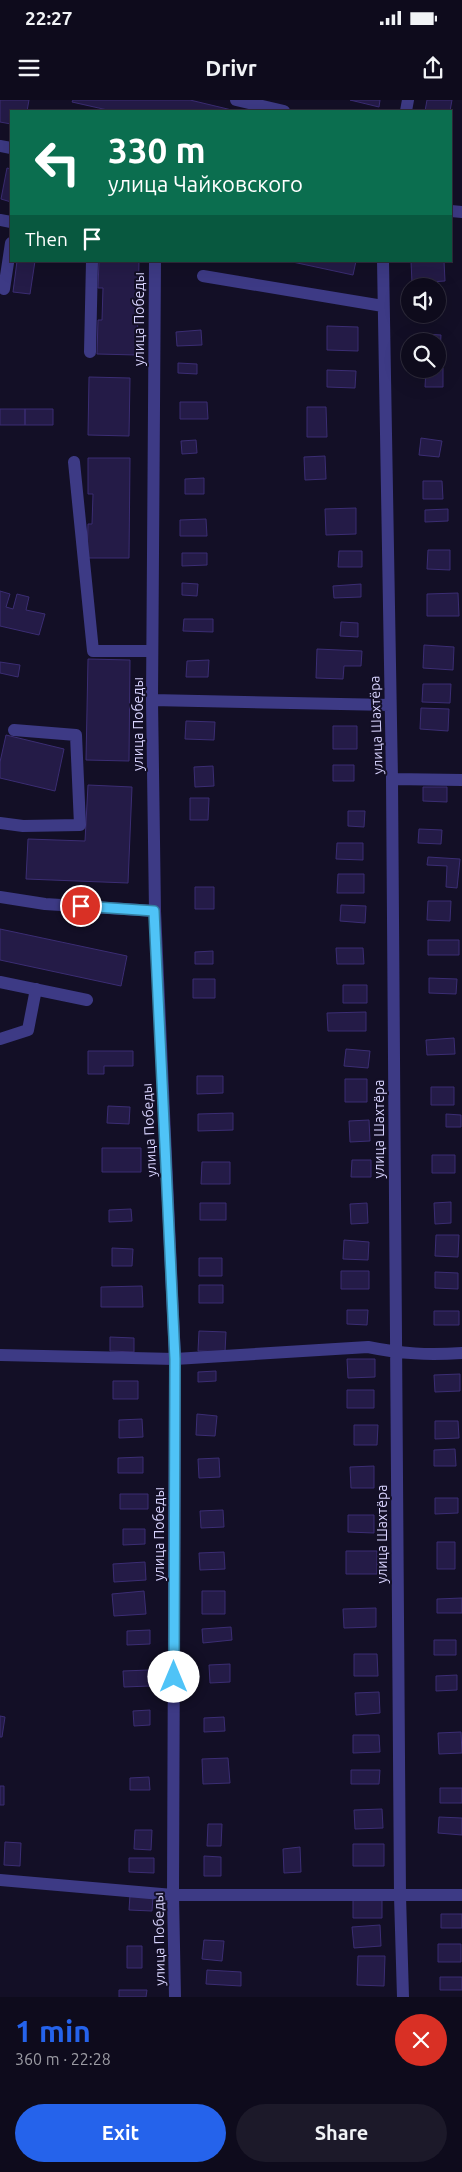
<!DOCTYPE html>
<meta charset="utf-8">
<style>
:root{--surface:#0e0b1c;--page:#1c1929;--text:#f1f3f6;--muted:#9b9ba3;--line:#2e2b3b;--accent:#2563eb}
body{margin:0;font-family:Ubuntu,sans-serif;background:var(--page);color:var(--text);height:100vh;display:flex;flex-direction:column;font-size:19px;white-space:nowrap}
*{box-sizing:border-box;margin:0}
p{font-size:16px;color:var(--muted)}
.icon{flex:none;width:28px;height:28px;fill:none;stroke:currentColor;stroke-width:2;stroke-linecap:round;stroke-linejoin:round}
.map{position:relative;height:1897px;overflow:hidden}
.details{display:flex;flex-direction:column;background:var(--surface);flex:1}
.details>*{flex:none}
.top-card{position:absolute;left:10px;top:10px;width:442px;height:152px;border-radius:0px;box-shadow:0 5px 20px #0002,0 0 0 1px var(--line);background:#0b6e4f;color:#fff;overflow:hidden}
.buttons{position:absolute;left:401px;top:178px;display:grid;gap:10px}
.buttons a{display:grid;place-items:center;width:45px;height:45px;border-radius:50%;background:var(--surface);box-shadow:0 5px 20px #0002,0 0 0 1px var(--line);font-size:25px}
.pin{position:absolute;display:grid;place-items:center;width:42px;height:42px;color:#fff;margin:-21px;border:2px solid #fff;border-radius:50%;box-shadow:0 1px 5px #0007}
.me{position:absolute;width:55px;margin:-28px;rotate:0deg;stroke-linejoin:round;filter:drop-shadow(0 0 4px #0008)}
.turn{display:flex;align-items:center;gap:18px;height:105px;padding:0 15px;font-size:22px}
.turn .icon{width:65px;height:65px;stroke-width:2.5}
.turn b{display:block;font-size:35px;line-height:42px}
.then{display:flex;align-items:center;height:48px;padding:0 15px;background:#0003;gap:10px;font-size:19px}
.round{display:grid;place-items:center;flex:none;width:52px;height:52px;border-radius:26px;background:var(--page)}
.head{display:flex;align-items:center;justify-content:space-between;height:85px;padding:0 15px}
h1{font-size:30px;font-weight:700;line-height:38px;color:var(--accent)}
.action{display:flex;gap:10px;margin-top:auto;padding:10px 15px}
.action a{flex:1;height:58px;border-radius:30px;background:var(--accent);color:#fff;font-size:20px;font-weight:700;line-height:58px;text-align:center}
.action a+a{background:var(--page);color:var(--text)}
.status{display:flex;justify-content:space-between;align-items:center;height:35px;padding:0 25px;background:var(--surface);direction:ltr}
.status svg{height:14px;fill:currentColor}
header{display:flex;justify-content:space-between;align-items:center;height:65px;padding:0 15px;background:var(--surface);font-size:22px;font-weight:700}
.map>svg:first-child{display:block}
.building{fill:#241b47;stroke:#3b2d73}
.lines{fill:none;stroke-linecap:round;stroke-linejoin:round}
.minor{stroke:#3d3a85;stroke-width:12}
.route-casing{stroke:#337fa1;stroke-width:12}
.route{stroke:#4fc3f7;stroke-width:9}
.labels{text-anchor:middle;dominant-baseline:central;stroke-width:4;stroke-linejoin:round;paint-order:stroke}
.street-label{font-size:14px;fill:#d9d4ff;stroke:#130f26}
</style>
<div class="status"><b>22:27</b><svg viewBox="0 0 49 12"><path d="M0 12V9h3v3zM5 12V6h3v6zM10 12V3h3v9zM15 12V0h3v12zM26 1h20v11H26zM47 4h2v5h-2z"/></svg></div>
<header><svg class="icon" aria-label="menu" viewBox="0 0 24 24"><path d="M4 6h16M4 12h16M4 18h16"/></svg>Drivr<svg class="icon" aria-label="share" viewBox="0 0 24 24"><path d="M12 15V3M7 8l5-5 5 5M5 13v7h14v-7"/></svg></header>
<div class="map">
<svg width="462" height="1897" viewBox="0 0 462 1897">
<rect width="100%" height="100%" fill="#130f26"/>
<path class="building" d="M0,0H29L27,11H11V24L0,22Z
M73,0H190L236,11H112L72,2Z
M350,0H380L379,7Z
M427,0H452L450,11H425Z
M7,68L11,69V102L1,99Z
M17,161H35L30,194L13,192Z
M99,161H139L137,255L97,254L98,220H102L103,188H98Z
M288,161H356L353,175Z
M411,161H444L445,181L412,183Z
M327,226L358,227V251L327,250Z
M201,230L202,245L177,246L176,232Z
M423,234L441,235L440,252H438V241H423Z
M178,263L197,264V274L178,273Z
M443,268V287H425L426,269Z
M327,270L356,271L355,288L327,287Z
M89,277L130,278L129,336L88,335Z
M180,302H207L208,319H180Z
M307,307H326L327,337H307Z
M0,309H25V325H0Z
M25,309H53V325H25Z
M421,338L442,341L439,357L419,355Z
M196,340L197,353L182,354L181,341Z
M325,356L326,379L305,380L304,357Z
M88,358H130L129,458H87L88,424H92L93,394H88Z
M204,378V394H185V379Z
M423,381H442L443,399H423Z
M356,408V434L326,435L325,409Z
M448,409V421L425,422V410Z
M206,419L207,436H180V420Z
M428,450H450V470L427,469Z
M339,451H362V467H338Z
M182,453H207V465L182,466Z
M182,483L198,484L197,496L182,495Z
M361,484V497L334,498L333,486Z
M0,491L10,494L6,507L13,509L17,494L29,497L26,510L45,514L39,535L0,526Z
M458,493L459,516H427V494Z
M184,519H213V532L183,531Z
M341,522L358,523V537L340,536Z
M424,545L454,547L453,570L423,568Z
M317,549L362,551L361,566H344L343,579L316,578Z
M88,559L130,560L129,661L86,660Z
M209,560L208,577H186L187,561Z
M0,562L20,565L18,577L0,573Z
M423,584H451L450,603L422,602Z
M421,608L449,609L448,631L420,629Z
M186,621L215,622L214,640L185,639Z
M333,626H357V649H333Z
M6,635L64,649L55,691L0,678V662Z
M333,665H354V681H333Z
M213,666L214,686L195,687L194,667Z
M88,685L132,687L128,783L26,779L28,739L85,741Z
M423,687H447V702L423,701Z
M190,698H209L208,720H190Z
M348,711H365L364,727L348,726Z
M419,729L442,730L441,744L418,743Z
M337,743H363V760L336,759Z
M428,757L460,759L457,788L446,787L447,766L427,765Z
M338,774H364V793H337Z
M195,787H214V809H195Z
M428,801H451L450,821L427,820Z
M341,805L366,806L365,823L340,821Z
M0,829L127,856L121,886L0,860Z
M428,840H459V855H428Z
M336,848H363L364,864H337Z
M213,851V864H195V852Z
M429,878L457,879L456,894L429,893Z
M193,879H215V898H193Z
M343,885H367V903H343Z
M366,912V931H328L327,913Z
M454,938L455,954L427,955L426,940Z
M346,949L370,951L368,968L344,966Z
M88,951H133V966H104V974H88Z
M197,976H223V993L197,994Z
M345,979H367V1002H345Z
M431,987H454V1005H431Z
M108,1006L130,1007L129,1024L107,1023Z
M233,1013V1030L198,1031V1014Z
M446,1014L461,1015V1027H446Z
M369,1020L370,1041L350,1042L349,1021Z
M102,1048H141V1072H102Z
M432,1055H455V1073H432Z
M352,1060H371V1077H351Z
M202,1062H230V1084H201Z
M451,1102V1123L435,1124L434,1103Z
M200,1103H226V1120H200Z
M367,1103L368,1123L351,1124L350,1104Z
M131,1109L132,1121L109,1122V1110Z
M436,1135H459L458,1157L435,1156Z
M344,1140L369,1142L368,1160L343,1159Z
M112,1148L133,1149L132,1166H112Z
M199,1158H222V1176H199Z
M341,1171H369V1189H341Z
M435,1172L458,1173V1189L435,1188Z
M199,1185H223V1203H199Z
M142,1186L143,1207H101V1187Z
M347,1210H368L367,1225L347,1224Z
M434,1211H459V1225H434Z
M199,1231L226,1232L225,1252L198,1251Z
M110,1237L134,1238V1252L110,1251Z
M347,1259H375V1277L348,1278Z
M216,1271V1281L198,1282V1272Z
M460,1274V1291L435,1292L434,1275Z
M113,1281H138V1299H113Z
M347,1290H374V1308H347Z
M197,1314L217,1316L215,1336L196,1335Z
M142,1319L143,1337L119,1338V1320Z
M435,1321H458L459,1338L435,1339Z
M354,1325H378L377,1345H354Z
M455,1349L456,1366H434V1350Z
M143,1357V1373H118V1358Z
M219,1358L220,1377L199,1378L198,1359Z
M374,1366V1388H351L350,1367Z
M120,1394H148V1409H120Z
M435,1398H458V1413L435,1414Z
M223,1410L224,1427L201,1428L200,1411Z
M348,1415H374V1433L348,1432Z
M123,1429H145V1444L123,1445Z
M437,1442H455V1469H437Z
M346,1451H377V1474H346Z
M224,1452L225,1469L200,1470L199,1453Z
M145,1462L146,1480L114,1482L113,1464Z
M144,1491L146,1514L114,1516L112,1494Z
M202,1491H225V1514H202Z
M462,1498V1513H437V1499Z
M376,1508V1527L344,1528L343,1509Z
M231,1527L232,1540L203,1543L202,1529Z
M150,1530V1544L127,1545V1531Z
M434,1540H456V1555H434Z
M354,1554H377L378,1576H354Z
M230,1564V1582L210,1583L209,1565Z
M149,1570L150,1586L124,1587L123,1571Z
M457,1575V1590L436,1591V1576Z
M379,1592L380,1613L356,1615L355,1593Z
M150,1610V1625L134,1626L133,1611Z
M0,1616L5,1617L2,1637H0Z
M224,1617L225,1631L204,1632V1618Z
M461,1632L462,1653L439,1654L438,1633Z
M353,1635H379L380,1652L353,1653Z
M228,1658L230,1683L203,1684L202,1659Z
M351,1670H380L379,1684H351Z
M149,1677L150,1690H130V1678Z
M0,1686H4V1705H0Z
M440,1688H462V1703H440Z
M382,1709L383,1728L355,1729L354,1710Z
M439,1717L462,1718V1735L438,1733Z
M208,1724H222L221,1746H207Z
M135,1730H152L151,1750L134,1749Z
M5,1742L21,1743L20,1766L4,1765Z
M353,1744H384V1766H353Z
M300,1747L301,1772L284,1773L283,1749Z
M204,1756L221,1757V1776H204Z
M129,1758H154V1773L129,1772Z
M130,1795L153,1796L152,1811L129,1810Z
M353,1796H382V1818H353Z
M441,1814H462V1828H441Z
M380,1825L381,1846L354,1848L352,1827Z
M204,1840L224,1841L222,1861L202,1859Z
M438,1844H461V1862H438Z
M127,1846H142V1868H127Z
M358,1856H385L384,1886L357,1885Z
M207,1870L241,1872V1886L206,1884Z
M440,1877H462V1890H440Z
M119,1890H147L146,1897H119Z"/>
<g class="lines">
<path class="minor" d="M236,0L284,11
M406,11L408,0
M0,46L11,48
M451,111L462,112
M0,120L11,122
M155,161L152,600L155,811L175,1259L173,1795L175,1897
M383,161L392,679L400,1796L403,1897
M203,176L383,206
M4,189L11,143
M90,252L92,161
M74,362L93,551H152
M152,600L390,605
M392,679L462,680
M0,723L23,726L80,725L76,635L14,630
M0,797L45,804L155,811
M0,882L87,900
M0,939L28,930L36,889
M0,1255L175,1259L368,1247C402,1254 428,1255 462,1253
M0,1780L173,1795H462"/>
</g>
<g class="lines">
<defs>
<path id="route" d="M81,806L154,811L175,1259L174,1577"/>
</defs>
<use href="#route" class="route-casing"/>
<use href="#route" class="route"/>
</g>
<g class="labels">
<g class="street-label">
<text transform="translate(139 219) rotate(-90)">улица Победы</text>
<text transform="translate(138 624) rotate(-90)">улица Победы</text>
<text transform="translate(376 625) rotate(-92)">улица Шахтёра</text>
<text transform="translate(379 1029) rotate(-90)">улица Шахтёра</text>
<text transform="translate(149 1030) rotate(-93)">улица Победы</text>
<text transform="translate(159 1434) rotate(-90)">улица Победы</text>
<text transform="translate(382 1434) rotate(-90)">улица Шахтёра</text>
<text transform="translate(159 1839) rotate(-91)">улица Победы</text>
</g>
</g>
</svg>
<div class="buttons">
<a><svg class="icon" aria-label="sound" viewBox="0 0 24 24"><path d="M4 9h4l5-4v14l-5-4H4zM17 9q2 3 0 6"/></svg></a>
<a><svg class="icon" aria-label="search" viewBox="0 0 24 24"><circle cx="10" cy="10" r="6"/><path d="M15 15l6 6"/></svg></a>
</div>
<div class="pin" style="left:81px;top:806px;background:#d93025"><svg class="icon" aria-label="arrive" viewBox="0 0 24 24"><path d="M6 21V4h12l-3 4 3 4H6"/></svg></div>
<svg class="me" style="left:174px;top:1577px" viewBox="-20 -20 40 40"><circle r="19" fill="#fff"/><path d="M0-13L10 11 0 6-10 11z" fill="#4fc3f7"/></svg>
<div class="top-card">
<div class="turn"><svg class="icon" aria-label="left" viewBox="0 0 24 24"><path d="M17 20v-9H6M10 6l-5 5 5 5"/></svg><div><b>330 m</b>улица Чайковского</div></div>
<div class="then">Then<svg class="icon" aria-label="arrive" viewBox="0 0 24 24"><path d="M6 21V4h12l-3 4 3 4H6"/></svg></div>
</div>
</div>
<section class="details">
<div class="head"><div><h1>1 min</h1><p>360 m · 22:28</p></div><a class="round" style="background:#d93025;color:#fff"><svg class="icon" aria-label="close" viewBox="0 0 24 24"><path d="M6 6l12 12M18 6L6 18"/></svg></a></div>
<div class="action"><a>Exit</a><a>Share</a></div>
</section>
